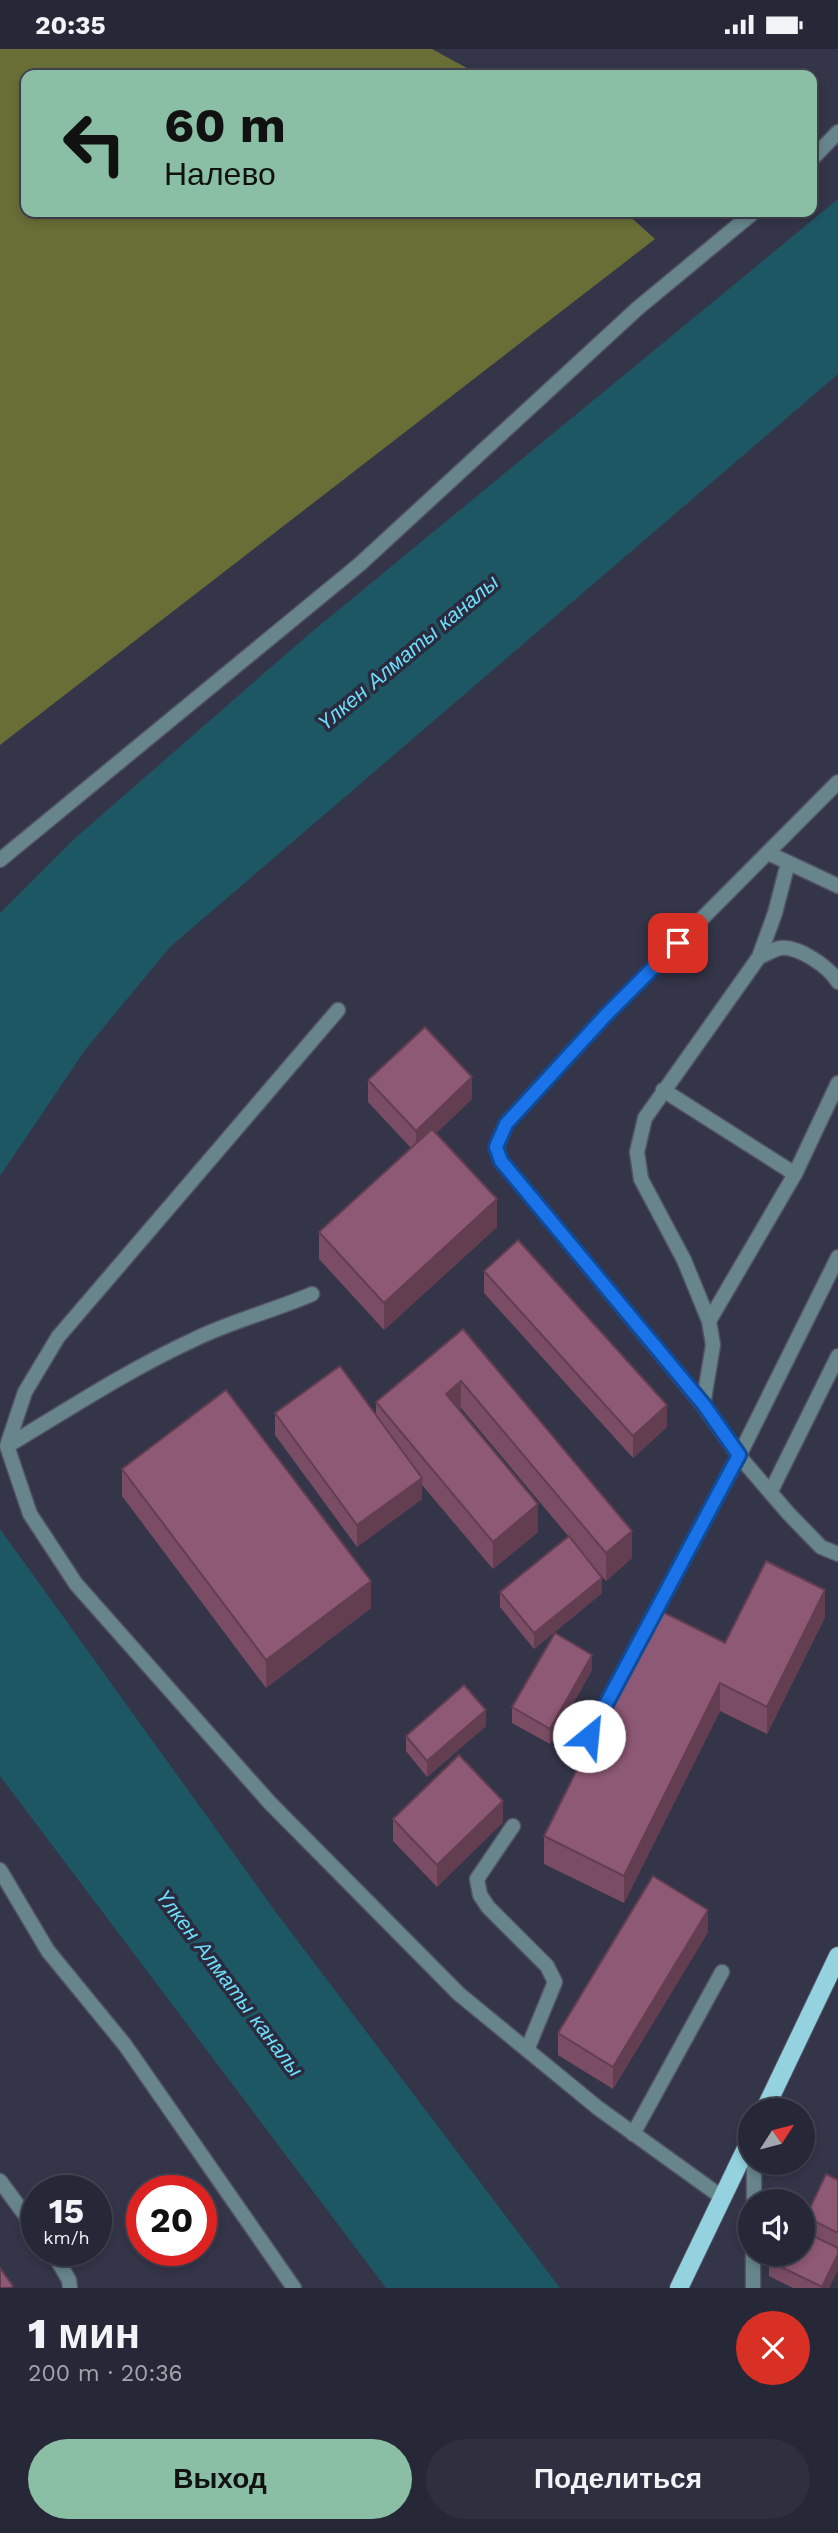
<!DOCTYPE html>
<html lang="ru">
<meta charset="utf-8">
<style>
:root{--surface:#272837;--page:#2f303f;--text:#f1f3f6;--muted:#a4a6ad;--line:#434452;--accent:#8abfa5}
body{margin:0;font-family:"Work Sans",sans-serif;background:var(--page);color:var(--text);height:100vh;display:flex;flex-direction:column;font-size:26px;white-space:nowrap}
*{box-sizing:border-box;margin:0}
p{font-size:23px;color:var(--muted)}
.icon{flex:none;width:38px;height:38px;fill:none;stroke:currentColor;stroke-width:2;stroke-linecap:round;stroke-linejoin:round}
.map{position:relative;height:2239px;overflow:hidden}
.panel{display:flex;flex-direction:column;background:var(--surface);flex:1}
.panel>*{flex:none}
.banner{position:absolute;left:21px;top:21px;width:796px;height:147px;border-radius:14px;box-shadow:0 4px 10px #0003,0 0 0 2px var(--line);background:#8abfa5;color:#111;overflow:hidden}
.needle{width:46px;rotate:54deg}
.fabs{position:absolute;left:738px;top:2049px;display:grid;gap:14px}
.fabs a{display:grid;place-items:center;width:77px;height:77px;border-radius:50%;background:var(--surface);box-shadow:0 4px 10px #0003,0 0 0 2px var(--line);font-size:35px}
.speed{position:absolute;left:21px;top:2126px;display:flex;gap:14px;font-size:35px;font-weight:700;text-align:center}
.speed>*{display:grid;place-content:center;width:91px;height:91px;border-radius:50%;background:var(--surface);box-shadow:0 4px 10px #0003,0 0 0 2px var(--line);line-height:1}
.speed small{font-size:18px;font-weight:400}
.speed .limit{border:10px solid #d22;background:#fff;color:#111}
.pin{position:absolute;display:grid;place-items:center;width:60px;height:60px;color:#fff;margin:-30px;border-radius:14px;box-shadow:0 4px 10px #0006}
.me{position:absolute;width:77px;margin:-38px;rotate:28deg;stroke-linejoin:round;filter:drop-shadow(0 0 5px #0008)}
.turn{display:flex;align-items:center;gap:24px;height:147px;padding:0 28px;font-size:32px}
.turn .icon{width:91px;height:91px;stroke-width:2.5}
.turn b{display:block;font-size:49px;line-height:60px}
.round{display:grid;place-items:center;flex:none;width:74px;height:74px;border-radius:37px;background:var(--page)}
.overview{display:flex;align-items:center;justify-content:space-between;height:119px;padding:0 28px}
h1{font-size:42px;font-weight:800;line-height:52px}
.button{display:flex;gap:14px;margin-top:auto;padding:14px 28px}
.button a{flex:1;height:80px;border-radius:42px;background:var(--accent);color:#111;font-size:28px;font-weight:800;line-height:80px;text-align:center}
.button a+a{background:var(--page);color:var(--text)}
.status{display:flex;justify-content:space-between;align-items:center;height:49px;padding:0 35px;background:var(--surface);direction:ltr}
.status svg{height:19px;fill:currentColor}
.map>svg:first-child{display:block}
.forest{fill:#696e37}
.water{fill:#1e5764}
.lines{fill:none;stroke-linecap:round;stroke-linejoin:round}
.lane-casing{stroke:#525366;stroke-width:17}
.street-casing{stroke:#525366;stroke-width:17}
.primary-casing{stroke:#525366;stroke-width:20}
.lane{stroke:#67858a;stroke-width:14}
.street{stroke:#67858a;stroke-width:14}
.primary{stroke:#93d2de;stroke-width:18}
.wall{fill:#7a4d64}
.shaded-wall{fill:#633e51}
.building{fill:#8e5974;stroke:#633e51;stroke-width:2}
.route-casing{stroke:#114b97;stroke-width:18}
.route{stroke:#1a73e8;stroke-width:12}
.labels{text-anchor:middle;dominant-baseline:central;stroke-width:7;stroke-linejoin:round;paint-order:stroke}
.water-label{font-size:21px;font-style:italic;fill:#6fdef9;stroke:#2a2b3f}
</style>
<div class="status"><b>20:35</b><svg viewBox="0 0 49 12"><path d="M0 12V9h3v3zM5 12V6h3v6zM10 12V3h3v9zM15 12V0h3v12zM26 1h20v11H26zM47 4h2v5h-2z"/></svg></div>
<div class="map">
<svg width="838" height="2239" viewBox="0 0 838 2239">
<rect width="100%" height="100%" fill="#343549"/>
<path class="forest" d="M0,0H432L465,18L474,26H26V163H625L655,190L0,696Z"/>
<path class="water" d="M838,150V325L170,898L85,1001L0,1127V864L73,791L308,586Z
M0,1480L275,1862L560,2239H386L0,1727Z"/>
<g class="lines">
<defs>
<path id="lane" d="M838,733L606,966L506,1075L497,1098L501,1112L703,1356L739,1407L789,1465L821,1498L838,1505
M768,804L838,837
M759,908C765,906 774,900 780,899C799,897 829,918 838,933
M338,961L58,1288L25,1343L7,1397L30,1465L76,1535L270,1754L459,1945L598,2059L723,2149
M663,1041L795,1125
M709,1272L795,1125L838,1034
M703,1356L713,1296L709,1272L684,1211L641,1130L637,1103L645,1069L759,908L775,864L788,814
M7,1397C69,1360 128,1321 193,1291C231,1272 273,1262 312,1245
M771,1442L838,1307
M589,1687L739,1407L838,1208
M513,1777L477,1830L480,1846L488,1858L547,1917L555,1933L527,2001
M633,2085L722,1923
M0,2132L37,2182
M52,2202L69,2231L70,2239"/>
<path id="street" d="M812,110L838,83
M0,811L360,515L638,259L754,163
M0,1821L48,1902L125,1996L294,2239
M754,2152V2114
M753,2239V2205"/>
<path id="primary" d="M764,2062L838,1907
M679,2239L751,2089"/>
</defs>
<use href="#lane" class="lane-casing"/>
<use href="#street" class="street-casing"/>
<use href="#primary" class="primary-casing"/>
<use href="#lane" class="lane"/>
<use href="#street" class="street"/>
<use href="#primary" class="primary"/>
</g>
<path class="wall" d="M368,1031L472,1050L436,1084L497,1178L384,1281L319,1210V1183L411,1099L368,1053Z
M484,1222L667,1378L633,1409L484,1244Z
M463,1280L632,1509L606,1532L585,1507L602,1544L534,1600L500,1558V1543L569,1488L461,1359L459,1361L538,1483L493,1520L422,1436V1450L357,1498L275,1386V1364L376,1365V1353Z
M122,1420L371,1559L266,1639L122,1447Z
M825,1568L767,1685L720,1662L624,1854L544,1815V1787L725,1594Z
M592,1621L550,1695L512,1674V1658Z
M486,1677L427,1728L406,1702V1687Z
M393,1770L503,1773L437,1838L393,1792Z
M708,1883L613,2040L558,2006V1984Z
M838,2131V2220L829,2239H793L769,2227V2212L806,2183V2168Z"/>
<path class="shaded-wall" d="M472,1028V1050L416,1104V1082Z
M497,1150V1178L384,1281V1254Z
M461,1332V1359L446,1372V1345Z
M667,1356V1378L633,1409V1387Z
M422,1429V1450L357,1498V1476Z
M538,1455V1483L493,1520V1493Z
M632,1482V1509L606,1532V1504Z
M602,1529V1544L534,1600V1584Z
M371,1532V1559L266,1639V1611Z
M825,1541V1568L767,1685V1658Z
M592,1606V1621L550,1695V1680Z
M720,1634V1662L624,1854V1827Z
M486,1661V1677L427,1728V1712Z
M503,1752V1773L437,1838V1816Z
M708,1861V1883L613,2040V2018Z
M838,2205V2220L829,2239H822Z"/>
<path class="building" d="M425,978L472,1028L416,1082L368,1031Z
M432,1080L497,1150L384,1254L319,1183Z
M518,1191L667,1356L633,1387L484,1222Z
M463,1280L632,1482L606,1504L461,1332L446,1345L538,1455L493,1493L376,1353Z
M340,1317L422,1429L357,1476L275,1364Z
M226,1341L371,1532L266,1611L122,1420Z
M569,1487L602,1529L534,1584L500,1543Z
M766,1512L825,1541L767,1658L720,1634L624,1827L544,1787L657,1560L725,1594Z
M555,1584L592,1606L550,1680L512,1658Z
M464,1636L486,1661L427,1712L406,1687Z
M459,1706L503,1752L437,1816L393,1770Z
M653,1827L708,1861L613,2018L558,1984Z
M826,2125L838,2131V2184L806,2168Z
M803,2182L838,2199V2205L822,2238L769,2212L773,2205H803Z
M0,2219L13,2237L10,2239H0Z"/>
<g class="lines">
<defs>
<path id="route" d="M589,1687L739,1406L704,1356L501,1112L496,1098L506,1075L606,966L678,894"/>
</defs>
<use href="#route" class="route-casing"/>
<use href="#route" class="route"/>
</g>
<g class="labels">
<g class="water-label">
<text transform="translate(408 603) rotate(-40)">Үлкен Алматы каналы</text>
<text transform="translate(230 1934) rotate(53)">Үлкен Алматы каналы</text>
</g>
</g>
</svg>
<div class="fabs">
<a><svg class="needle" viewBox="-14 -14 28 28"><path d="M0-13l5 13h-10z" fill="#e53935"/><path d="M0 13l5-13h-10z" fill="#a4a6ad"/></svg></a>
<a><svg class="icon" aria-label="sound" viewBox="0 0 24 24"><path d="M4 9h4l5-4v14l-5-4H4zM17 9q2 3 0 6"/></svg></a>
</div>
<div class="speed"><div>15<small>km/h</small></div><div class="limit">20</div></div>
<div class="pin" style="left:678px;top:894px;background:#d93025"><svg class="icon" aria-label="arrive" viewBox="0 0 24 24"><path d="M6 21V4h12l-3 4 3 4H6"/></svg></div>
<svg class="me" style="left:589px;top:1687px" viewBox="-20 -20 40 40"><circle r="19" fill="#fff"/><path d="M0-13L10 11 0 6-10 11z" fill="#1a73e8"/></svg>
<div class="banner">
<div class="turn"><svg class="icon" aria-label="left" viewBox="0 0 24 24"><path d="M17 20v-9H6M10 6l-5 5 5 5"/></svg><div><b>60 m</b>Налево</div></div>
</div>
</div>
<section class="panel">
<div class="overview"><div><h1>1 мин</h1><p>200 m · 20:36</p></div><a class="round" style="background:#d93025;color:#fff"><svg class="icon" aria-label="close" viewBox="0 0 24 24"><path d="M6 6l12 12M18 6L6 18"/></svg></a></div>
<div class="button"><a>Выход</a><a>Поделиться</a></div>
</section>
